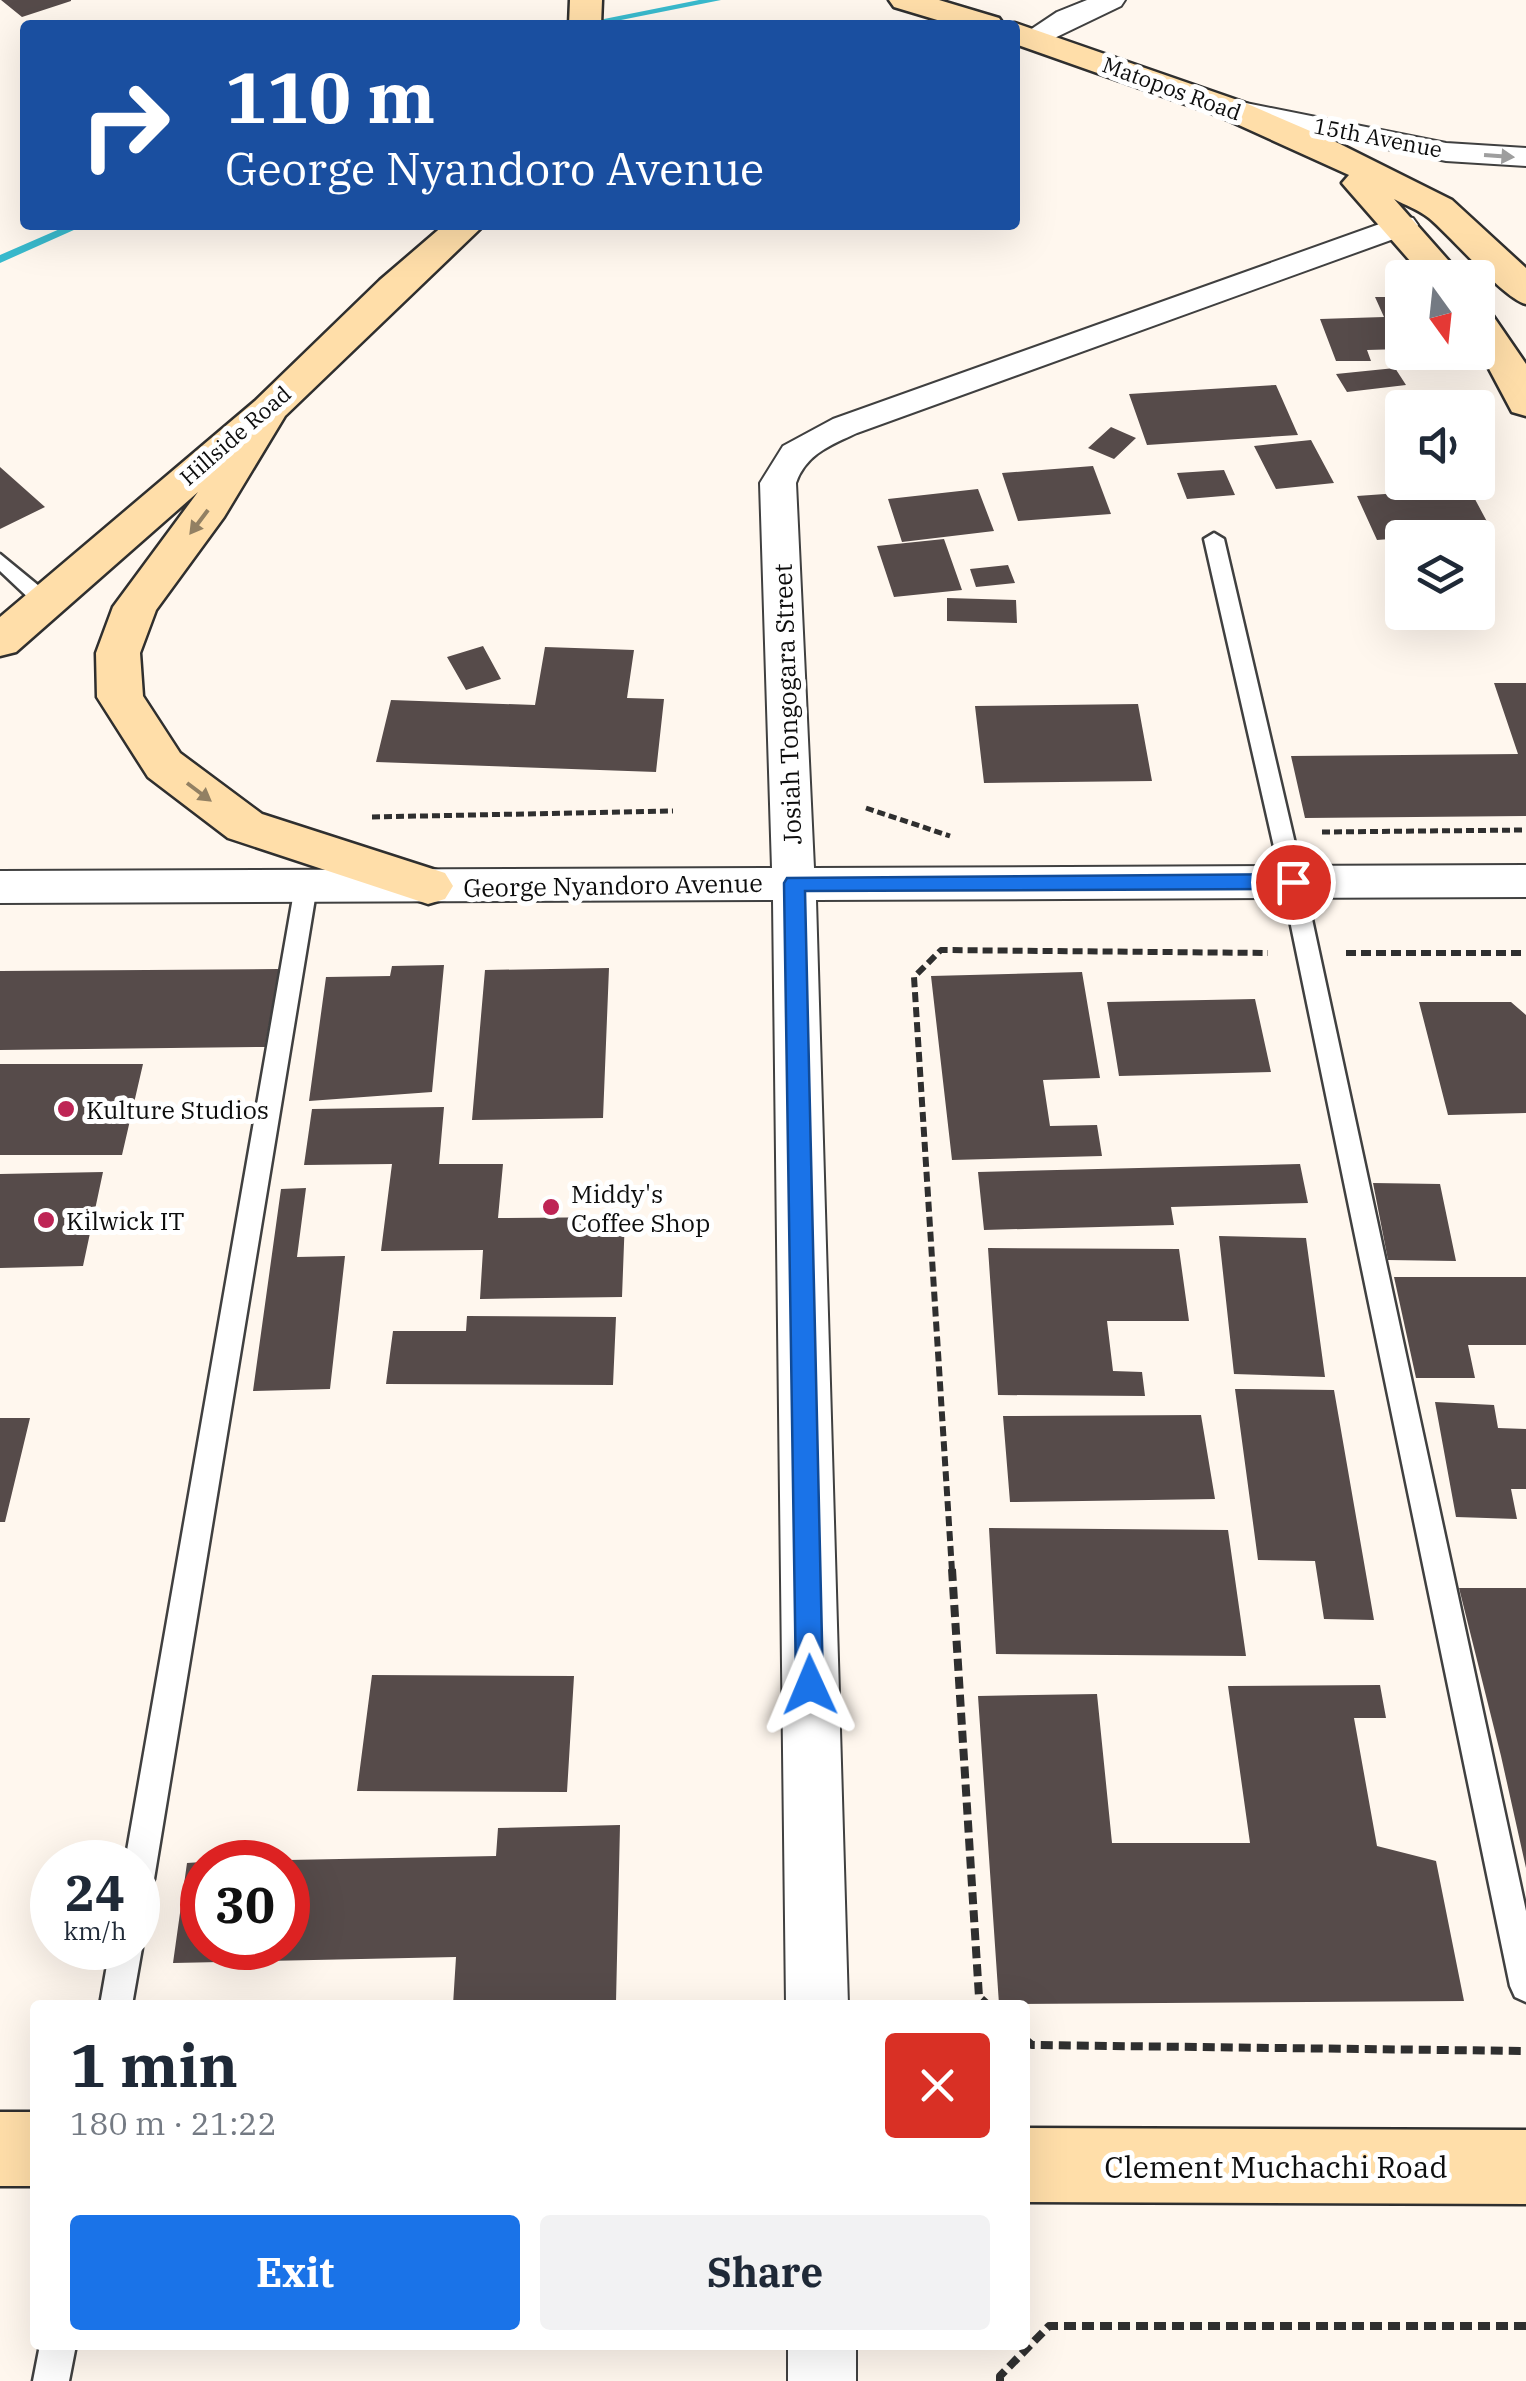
<!DOCTYPE html>
<meta charset="utf-8">
<style>
:root{--surface:#fff;--page:#f2f2f3;--text:#1f2937;--muted:#747a83;--accent:#1a73e8}
body{margin:0;font-family:"IBM Plex Serif",serif;background:var(--page);color:var(--text);height:100vh;display:flex;flex-direction:column;font-size:38px;white-space:nowrap}
*{box-sizing:border-box;margin:0}
p{font-size:32px;color:var(--muted)}
.icon{flex:none;width:55px;height:55px;fill:none;stroke:currentColor;stroke-width:2;stroke-linecap:round;stroke-linejoin:round}
.map{position:relative;flex:1;overflow:hidden}
.sheet{position:absolute;left:30px;top:2000px;width:1000px;height:350px;display:flex;flex-direction:column;background:var(--surface);border-radius:10px;box-shadow:0 10px 40px #0002}
.sheet>*{flex:none}
.hud{position:absolute;left:20px;top:20px;width:1000px;height:210px;border-radius:10px;box-shadow:0 10px 40px #0002;background:#1a4fa0;color:#fff;overflow:hidden}
.needle{width:65px;rotate:165deg}
.tools{position:absolute;left:1385px;top:260px;display:grid;gap:20px}
.tools a{display:grid;place-items:center;width:110px;height:110px;border-radius:10px;background:var(--surface);box-shadow:0 10px 40px #0002;font-size:50px}
.speed{position:absolute;left:30px;top:1840px;display:flex;gap:20px;font-size:50px;font-weight:700;text-align:center}
.speed>*{display:grid;place-content:center;width:130px;height:130px;border-radius:50%;background:var(--surface);box-shadow:0 10px 40px #0002;line-height:1}
.speed small{font-size:25px;font-weight:400}
.speed .limit{border:15px solid #d22;background:#fff;color:#111}
.pin{position:absolute;display:grid;place-items:center;width:85px;height:85px;color:#fff;margin:-42px;border:5px solid #fff;border-radius:50%;box-shadow:0 2px 10px #0007}
.me{position:absolute;width:110px;margin:-55px;rotate:359deg;stroke-linejoin:round;filter:drop-shadow(0 0 8px #0008)}
.turn{display:flex;align-items:center;gap:35px;height:210px;padding:0 40px;font-size:45px}
.turn .icon{width:130px;height:130px;stroke-width:2.5}
.turn b{display:block;font-size:70px;line-height:85px}
.round{display:grid;place-items:center;flex:none;width:105px;height:105px;border-radius:10px;background:var(--page)}
.head{display:flex;align-items:center;justify-content:space-between;height:170px;padding:0 40px}
h1{font-size:60px;font-weight:700;line-height:75px}
.action{display:flex;gap:20px;margin-top:auto;padding:20px 40px}
.action a{flex:1;height:115px;border-radius:10px;background:var(--accent);color:#fff;font-size:40px;font-weight:700;line-height:115px;text-align:center}
.action a+a{background:var(--page);color:var(--text)}
.map>svg:first-child{display:block}
.lines{fill:none;stroke-linecap:round;stroke-linejoin:round}
.stream{fill:#39bacd;fill-rule:evenodd}
.building{fill:#564b4a}
.lane-casing{stroke:#404040;stroke-width:5}
.street-casing{stroke:#404040;stroke-width:4}
.secondary-casing{stroke:#2f2f2f;stroke-width:5}
.path-far2{stroke:#2f2f2f;stroke-width:5;stroke-dasharray:8 4;stroke-linecap:butt}
.path-far1{stroke:#2f2f2f;stroke-width:6;stroke-dasharray:10 5;stroke-linecap:butt}
.path{stroke:#2f2f2f;stroke-width:8;stroke-dasharray:12 6;stroke-linecap:butt}
.lane{fill:#fff;fill-rule:evenodd}
.street{fill:#fff;fill-rule:evenodd}
.secondary{fill:#ffdea9;fill-rule:evenodd}
.oneway{fill:#9e9e9e}
.oneway2{fill:#928063}
.route{fill:#1a73e8;stroke:#114b97;stroke-width:2.5}
.poi-dot{fill:#be2555;stroke:#fff;stroke-width:4}
.labels{text-anchor:middle;dominant-baseline:central;stroke-width:10;stroke-linejoin:round;paint-order:stroke}
.far-street-label{font-size:22px;fill:#0d0d0d;stroke:#fff}
.street-label{font-size:25px;fill:#0d0d0d;stroke:#fff}
.poi-label{font-size:25px;fill:#0d0d0d;stroke:#fff;text-anchor:start}
.near-street-label{font-size:30px;fill:#0d0d0d;stroke:#fff}
</style>
<div class="map">
<svg width="1526" height="2381" viewBox="0 0 1526 2381">
<rect width="100%" height="100%" fill="#fff7ee"/>
<g class="lines">
<path class="stream" d="M699,0H721L596,25H574Z
M69,225H85L0,263V255Z"/>
</g>
<path class="building" d="M1,0H71V1L22,17Z
M1375,297H1402V349L1367,350L1371,361H1336L1320,319L1384,317Z
M1395,368L1406,385L1347,392L1336,374Z
M1276,385L1298,435L1147,445L1129,394Z
M1111,427L1136,438L1114,459L1088,448Z
M1311,440L1334,483L1276,489L1254,446Z
M1093,466L1111,514L1018,521L1002,473Z
M0,467L45,507L0,529Z
M1224,470L1235,495L1187,499L1177,473Z
M1469,488L1492,531L1377,540L1357,496Z
M978,489L994,531L902,542L888,499Z
M944,539L962,590L894,597L877,546Z
M1008,565L1015,583L976,587L970,569Z
M947,598L1016,600L1017,623L947,621Z
M483,646L501,679L466,690L447,657Z
M545,647L634,650L627,698L664,699L656,772L376,762L391,700L535,705Z
M1494,683H1526V816L1305,818L1291,756L1518,754Z
M1138,704L1152,781L984,783L975,706Z
M444,965L432,1092L309,1101L326,977L390,976L392,966Z
M609,968L603,1118L472,1120L485,970Z
M279,969L265,1047L0,1050V971Z
M1082,972L1100,1078L1043,1080L1050,1126L1097,1125L1102,1156L952,1160L931,976Z
M1255,999L1271,1072L1119,1076L1107,1002Z
M1419,1002H1511L1526,1015V1113L1448,1115Z
M0,1064H143L122,1155H0Z
M444,1107L439,1164H503L498,1218L625,1217L622,1297L480,1299L483,1250L381,1251L392,1164L304,1165L312,1109Z
M1300,1164L1308,1203L1171,1207L1174,1225L984,1230L978,1172Z
M103,1172L83,1266L0,1268V1174Z
M1373,1183L1440,1184L1456,1261L1388,1260Z
M306,1188L297,1257L345,1256L330,1389L253,1391L281,1189Z
M1219,1236L1306,1238L1325,1377L1234,1374Z
M988,1248L1179,1249L1189,1321H1107L1113,1371L1142,1372L1145,1396L998,1395Z
M1394,1277H1526V1345H1468L1475,1378H1416Z
M467,1316L616,1317L613,1385L386,1384L393,1331H466Z
M1235,1389L1334,1390L1374,1620L1324,1619L1315,1561L1258,1560Z
M1435,1402L1494,1405L1498,1428L1526,1429V1489H1511L1517,1519L1456,1517Z
M1201,1415L1215,1499L1010,1502L1003,1416Z
M0,1418H30L5,1522H0Z
M989,1528L1228,1530L1246,1656L996,1654Z
M1459,1588H1526V1868L1501,1756Z
M372,1675L574,1676L567,1792L357,1791Z
M1380,1685L1386,1718H1354L1377,1846L1436,1861L1464,2001L999,2004L978,1696L1097,1694L1112,1843H1250L1228,1686Z
M620,1825L616,2002L453,2005L456,1957L173,1963L187,1863L202,1862V1948H288V1860L496,1856L498,1828Z"/>
<g class="lines">
<defs>
<path id="lane" d="M1214,533L1224,539L1304,882L1526,1911V2002L1515,1997L1510,1986L1282,882L1204,539Z
M0,554L50,595V605H36L0,571Z
M306,878L317,886L154,1879L149,1890L138,1895V1862H125L295,886Z
M138,1937L142,1948L132,2005H100L110,1948H138Z
M40,2345H76L69,2381H33Z"/>
<path id="street" d="M1087,0H1125L1121,6L1042,44L1032,46L1018,38L1057,12Z
M1231,100L1446,143L1526,148V166L1446,161L1221,115L1216,109L1221,103Z
M1402,216L1413,218L1418,225L1413,232L857,433C831,445 806,454 796,483L814,868L1526,865V897L816,900L848,2005H786L773,900L0,903V871L772,868L760,483L783,446L833,419Z
M788,2345H856V2381H788Z"/>
<path id="secondary" d="M570,0H602L601,25H569Z
M889,0H939L999,18L1004,25H954L894,7Z
M1015,23L1243,102L1338,143L1452,200L1526,268V304C1504,299 1452,237 1429,218C1419,210 1405,205 1394,199L1464,278H1425L1348,190L1342,183L1349,175L1219,116L1015,44V25H1008Z
M444,225H484L285,416L224,517L156,610L140,653L143,696L180,753L262,814L445,873L453,886L445,899L428,904L228,838L148,777L97,697L96,653L113,607L198,492L16,652L0,656V617L255,401L380,280Z
M1478,310L1491,313L1526,364V416L1512,412L1478,348Z
M0,2112H35V2186H0Z
M1025,2128L1526,2130V2204L1025,2202Z"/>
</defs>
<use href="#lane" class="lane-casing"/>
<use href="#street" class="street-casing"/>
<use href="#secondary" class="secondary-casing"/>
<path class="path-far2" d="M866,808L950,836
M372,817L673,811
M1322,832L1526,830"/>
<path class="path-far1" d="M1346,953H1526
M952,1571L914,977L941,950L1268,953"/>
<path class="path" d="M952,1569L979,1997L988,2005
M1025,2039L1032,2045L1526,2051
M1000,2381V2376L1049,2326H1526"/>
<use href="#lane" class="lane"/>
<use href="#street" class="street"/>
<use href="#secondary" class="secondary"/>
</g>
<defs><path id="oneway-solid" d="M-6-.8H1V-3.2L6.5 0L1 3.2V.8H-6Z" transform="scale(2.5)"/></defs>
<use class="oneway" href="#oneway-solid" transform="translate(1499 156) rotate(4)"/>
<g class="oneway2">
<use href="#oneway-solid" transform="translate(199 522) rotate(127)"/>
<use href="#oneway-solid" transform="translate(199 792) rotate(37)"/>
</g>
<path class="route" d="M1293,874L1303,882L1293,889L805,891L823,1685L819,1694L810,1698L800,1694L796,1685L784,883L787,878Z"/>
<g class="poi-dot">
<circle cx="66" cy="1109" r="10"/>
<circle cx="551" cy="1207" r="10"/>
<circle cx="46" cy="1220" r="10"/>
</g>
<g class="labels">
<g class="far-street-label">
<text transform="translate(1172 88) rotate(20)">Matopos Road</text>
<text transform="translate(1378 137) rotate(11)">15th Avenue</text>
<text transform="translate(235 435) rotate(-41)">Hillside Road</text>
</g>
<g class="street-label">
<text transform="translate(787 704) rotate(-92)">Josiah Tongogara Street</text>
<text transform="translate(613 885) rotate(-1)">George Nyandoro Avenue</text>
</g>
<g class="poi-label">
<text x="86" y="1109">Kulture Studios</text>
<text x="571" y="1193">Middy's<tspan x="571" dy="29">Coffee Shop</tspan></text>
<text x="66" y="1220">Kilwick IT</text>
</g>
<g class="near-street-label">
<text x="1276" y="2166">Clement Muchachi Road</text>
</g>
</g>
</svg>
<div class="tools">
<a><svg class="needle" viewBox="-14 -14 28 28"><path d="M0-13l5 13h-10z" fill="#e53935"/><path d="M0 13l5-13h-10z" fill="#747a83"/></svg></a>
<a><svg class="icon" aria-label="sound" viewBox="0 0 24 24"><path d="M4 9h4l5-4v14l-5-4H4zM17 9q2 3 0 6"/></svg></a>
<a><svg class="icon" aria-label="layers" viewBox="0 0 24 24"><path d="M12 4l9 5-9 5-9-5zM3 14l9 5 9-5"/></svg></a>
</div>
<div class="speed"><div>24<small>km/h</small></div><div class="limit">30</div></div>
<div class="pin" style="left:1293px;top:882px;background:#d93025"><svg class="icon" aria-label="arrive" viewBox="0 0 24 24"><path d="M6 21V4h12l-3 4 3 4H6"/></svg></div>
<svg class="me" style="left:810px;top:1685px" viewBox="-20 -20 40 40"><path d="M0-17L14 15 0 8-14 15z" fill="#1a73e8" stroke="#fff" stroke-width="4"/></svg>
<div class="hud">
<div class="turn"><svg class="icon" aria-label="right" viewBox="0 0 24 24"><path d="M7 20v-9h11M14 6l5 5-5 5"/></svg><div><b>110 m</b>George Nyandoro Avenue</div></div>
</div>
<section class="sheet">
<div class="head"><div><h1>1 min</h1><p>180 m · 21:22</p></div><a class="round" style="background:#d93025;color:#fff"><svg class="icon" aria-label="close" viewBox="0 0 24 24"><path d="M6 6l12 12M18 6L6 18"/></svg></a></div>
<div class="action"><a>Exit</a><a>Share</a></div>
</section>
</div>
